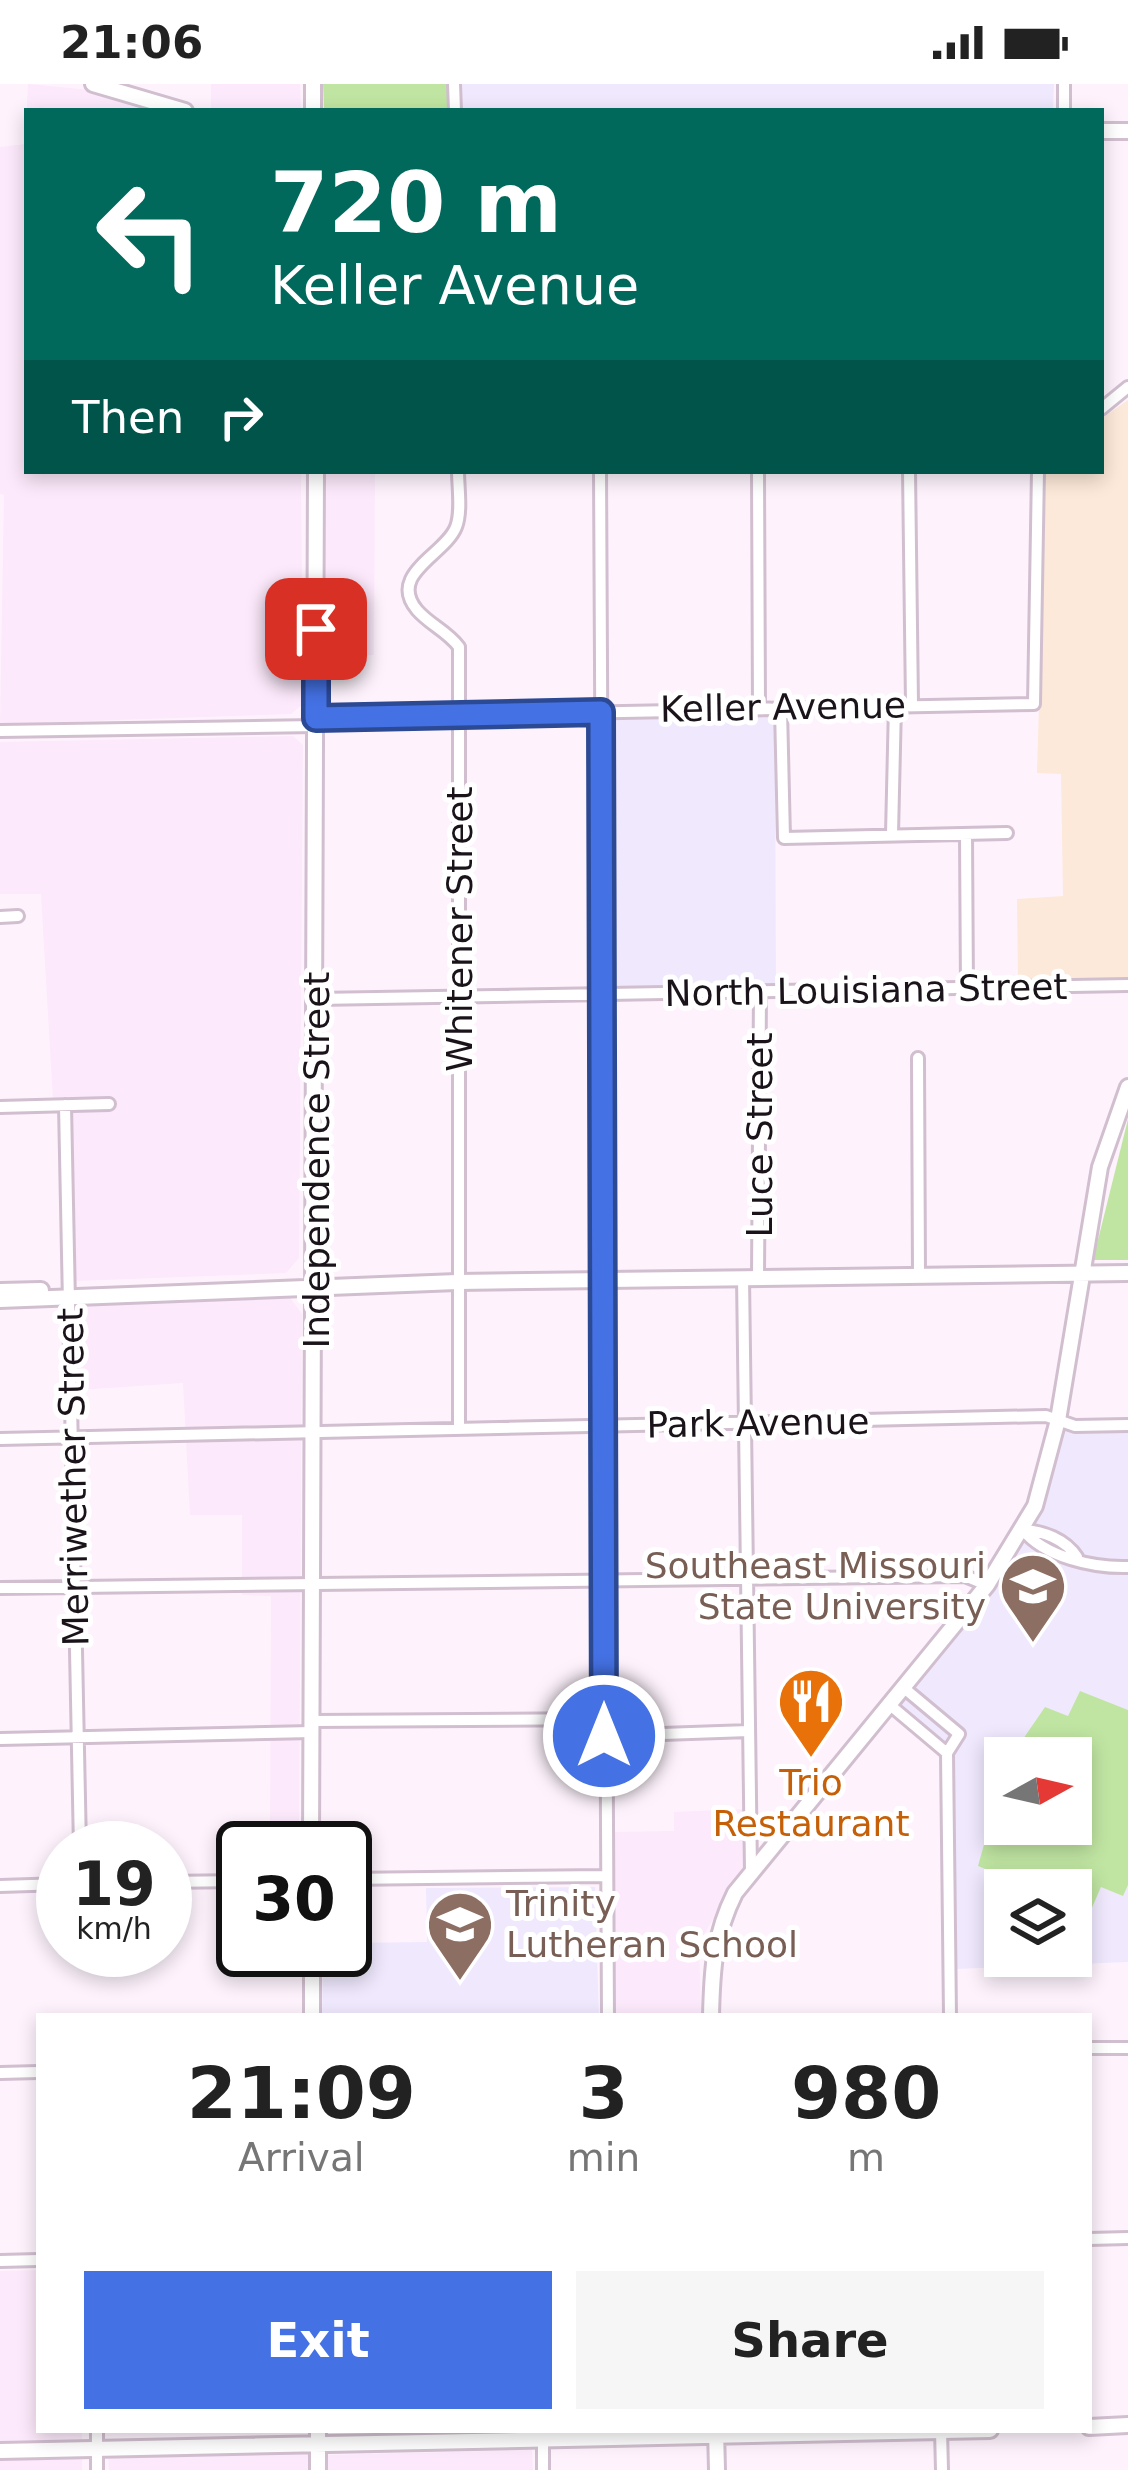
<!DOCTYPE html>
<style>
:root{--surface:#fff;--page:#f6f6f6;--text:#222;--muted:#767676;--accent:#4471e3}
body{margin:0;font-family:"DejaVu Sans",sans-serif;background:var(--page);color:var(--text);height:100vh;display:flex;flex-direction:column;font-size:45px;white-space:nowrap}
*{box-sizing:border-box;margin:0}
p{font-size:39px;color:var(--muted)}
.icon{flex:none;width:66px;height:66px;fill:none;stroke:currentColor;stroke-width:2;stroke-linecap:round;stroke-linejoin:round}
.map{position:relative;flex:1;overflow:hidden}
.panel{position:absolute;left:36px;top:1929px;width:1056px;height:420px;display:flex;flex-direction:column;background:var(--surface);border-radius:0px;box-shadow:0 6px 18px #0003}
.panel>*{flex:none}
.guide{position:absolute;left:24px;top:24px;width:1080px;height:366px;border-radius:0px;box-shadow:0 6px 18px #0003;background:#00695c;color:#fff;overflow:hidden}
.needle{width:78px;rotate:82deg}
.fabs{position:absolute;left:984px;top:1653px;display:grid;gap:24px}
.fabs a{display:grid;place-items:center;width:108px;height:108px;border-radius:0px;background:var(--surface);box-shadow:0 6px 18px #0003;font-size:60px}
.speed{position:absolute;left:36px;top:1737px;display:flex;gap:24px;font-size:60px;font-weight:700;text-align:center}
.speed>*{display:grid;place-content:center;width:156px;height:156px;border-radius:50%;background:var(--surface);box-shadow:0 6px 18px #0003;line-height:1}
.speed small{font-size:30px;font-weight:400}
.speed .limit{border:6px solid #111;border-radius:18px;background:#fff;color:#111}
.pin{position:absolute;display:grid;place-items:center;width:102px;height:102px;color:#fff;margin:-51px;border-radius:24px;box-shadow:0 6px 18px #0006}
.me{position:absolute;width:132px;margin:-66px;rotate:0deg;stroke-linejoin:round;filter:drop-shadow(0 0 9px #0008)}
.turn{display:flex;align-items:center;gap:42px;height:252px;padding:0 48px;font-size:54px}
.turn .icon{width:156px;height:156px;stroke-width:2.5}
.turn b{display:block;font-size:84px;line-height:102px}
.then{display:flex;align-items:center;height:114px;padding:0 48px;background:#0003;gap:24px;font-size:45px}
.eta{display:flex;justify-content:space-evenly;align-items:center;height:204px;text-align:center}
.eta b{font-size:72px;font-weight:700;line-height:84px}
.action{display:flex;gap:24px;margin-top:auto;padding:24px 48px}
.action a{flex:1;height:138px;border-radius:0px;background:var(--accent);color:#fff;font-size:48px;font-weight:700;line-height:138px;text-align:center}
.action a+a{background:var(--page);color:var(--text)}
.status{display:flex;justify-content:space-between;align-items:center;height:84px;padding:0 60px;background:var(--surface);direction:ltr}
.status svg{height:33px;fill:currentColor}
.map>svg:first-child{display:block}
.built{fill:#fce9fb}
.education{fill:#f0e9fe;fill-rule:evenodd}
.medical{fill:#fde9d9}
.green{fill:#c0e5a2}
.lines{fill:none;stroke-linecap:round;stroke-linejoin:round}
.street-casing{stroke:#d1bfcf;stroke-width:16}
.secondary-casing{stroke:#d1bfcf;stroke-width:20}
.street{stroke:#fff;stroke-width:10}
.secondary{stroke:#fff;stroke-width:14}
.route-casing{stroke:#2c4994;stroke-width:30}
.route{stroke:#4471e3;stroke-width:21}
.labels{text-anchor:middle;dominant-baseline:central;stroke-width:10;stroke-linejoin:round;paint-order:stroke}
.street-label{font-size:36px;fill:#1a141a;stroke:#fff}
.education-label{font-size:36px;fill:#785e54;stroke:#fff;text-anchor:end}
.food-label{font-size:36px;fill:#c56008;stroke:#fff}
</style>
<div class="status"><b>21:06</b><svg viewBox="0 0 49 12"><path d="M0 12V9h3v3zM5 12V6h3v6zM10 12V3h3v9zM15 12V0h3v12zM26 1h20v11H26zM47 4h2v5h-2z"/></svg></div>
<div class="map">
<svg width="1128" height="2386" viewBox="0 0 1128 2386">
<rect width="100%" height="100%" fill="#fef3fd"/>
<path class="built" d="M28,0L90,6L154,27H27V387H301L303,620L291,630L0,640L4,411L0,410V63L25,60Z
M211,0H300L301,27H211Z
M326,387H375L374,571L326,572Z
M293,652L303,661L299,1174L286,1189L76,1197L67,1016H53L41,810H0V658Z
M289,1212L302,1230L299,1764H270L271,1512L242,1511V1431H190L183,1299L77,1306L74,1220Z
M744,1725L745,1781L699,1859L701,1932H614L613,1748L674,1747V1728Z
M39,2186V2346H82V2386H0V2187Z
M309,2364V2386H109L108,2368Z
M532,2366L533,2386H327V2371Z"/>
<path class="education" d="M460,0H1054L1053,27H460Z
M775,632L776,901L612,903L614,634Z
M1058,1336L1128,1341V1878L957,1885V1859L949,1852L947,1670L890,1621L1023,1446ZM1005,1674H1071V1740H1005ZM1005,1806H1071V1872H1005Z
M595,1803L599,1932H322L323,1866H345V1859L427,1858L426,1804Z"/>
<path class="medical" d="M1128,316V897L1018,900L1017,815L1063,812L1061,690L1037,689L1046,387H1101V335Z"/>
<path class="green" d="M323,0H448V27H324Z
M1128,1035V1176H1093Z
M1080,1607L1128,1626V1801L1123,1812L1101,1803L1090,1828L1071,1820V1806H1037L978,1782L1005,1685V1740H1071V1674H1010L1045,1623L1068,1632Z"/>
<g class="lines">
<defs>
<path id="street" d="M454,0L455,27
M1064,27V0
M1101,325L1128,303
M458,387C458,403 462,428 456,443C445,471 387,490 417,526C430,541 447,547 459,563V1345
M600,387L608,1932
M758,387L759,624L781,625L784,754L1007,749
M909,387L912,620
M316,634L1034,620L1038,387
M0,647L316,642
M892,750L895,621
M966,751L967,906
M0,833L18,832
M317,915L1128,901
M918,974L919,1191
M65,1021L80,1764
M0,1023L109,1020
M743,1193L751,1787
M758,1193L760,909
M0,1355L1046,1332L1075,1342L1128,1341
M1023,1446C1045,1473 1093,1484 1128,1483
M1023,1446C1043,1447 1065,1455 1077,1473
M0,1504L965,1492L987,1501
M904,1604L959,1650L947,1669L950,1932
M890,1621L947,1669
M312,1637L604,1635
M604,1652L749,1647
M0,1655L312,1648
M345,1795L605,1792
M165,1798L243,1797
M0,1802L63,1800
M1089,1964H1128
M0,1989L39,1988
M1089,2155L1128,2154
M0,2177L39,2176
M97,2346V2386
M543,2346V2386
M941,2346L942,2386"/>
<path id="secondary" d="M93,0L185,27
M313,0V27
M1101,47H1128
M0,1207L41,1206
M0,1216L457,1198L1128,1189
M311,1764L316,387
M312,1866V1932
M711,1932C712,1886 714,1851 735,1809L987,1501L1035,1422L1058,1336L1100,1083L1128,1003
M1089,2343L1128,2341
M318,2346V2386
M716,2346L717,2386
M0,2367L990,2346"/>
</defs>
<use href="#street" class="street-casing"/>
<use href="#secondary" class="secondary-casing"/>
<use href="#street" class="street"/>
<use href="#secondary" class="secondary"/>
</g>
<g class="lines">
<defs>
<path id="route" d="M316,545V634L601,628L604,1652"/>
</defs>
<use href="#route" class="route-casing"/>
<use href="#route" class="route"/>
</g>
<defs>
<symbol id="university-pin" viewBox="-11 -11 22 30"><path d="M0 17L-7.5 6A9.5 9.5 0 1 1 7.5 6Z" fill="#8d6e63" stroke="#fff"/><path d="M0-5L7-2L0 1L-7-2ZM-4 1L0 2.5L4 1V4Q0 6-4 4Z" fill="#fff"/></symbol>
<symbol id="restaurant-pin" viewBox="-11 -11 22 30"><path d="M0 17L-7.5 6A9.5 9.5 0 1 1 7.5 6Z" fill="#e8710a" stroke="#fff"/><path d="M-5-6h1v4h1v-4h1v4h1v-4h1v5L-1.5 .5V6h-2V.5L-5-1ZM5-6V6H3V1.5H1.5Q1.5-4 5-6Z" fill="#fff"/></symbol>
<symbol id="school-pin" viewBox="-11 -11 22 30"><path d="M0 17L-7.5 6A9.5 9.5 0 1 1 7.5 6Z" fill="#8d6e63" stroke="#fff"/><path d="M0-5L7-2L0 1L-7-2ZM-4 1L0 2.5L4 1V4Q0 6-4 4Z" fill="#fff"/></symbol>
</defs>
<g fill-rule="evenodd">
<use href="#university-pin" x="995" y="1464" width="76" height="104"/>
<use href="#restaurant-pin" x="773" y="1579" width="76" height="104"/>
<use href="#school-pin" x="422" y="1802" width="76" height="104"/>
</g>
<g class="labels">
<g class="street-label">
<text transform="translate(783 623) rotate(-1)">Keller Avenue</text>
<text transform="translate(459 845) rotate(-90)">Whitener Street</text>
<text transform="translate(866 906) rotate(-1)">North Louisiana Street</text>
<text transform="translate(759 1051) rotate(-90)">Luce Street</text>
<text transform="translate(316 1076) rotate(-90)">Independence Street</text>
<text transform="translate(758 1339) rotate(-1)">Park Avenue</text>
<text transform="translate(73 1393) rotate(-91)">Merriwether Street</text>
</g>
<g class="education-label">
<text x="986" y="1481">Southeast Missouri<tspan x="986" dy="41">State University</tspan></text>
<text x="506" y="1819" text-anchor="start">Trinity<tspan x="506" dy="41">Lutheran School</tspan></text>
</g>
<g class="food-label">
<text x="811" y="1698">Trio<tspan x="811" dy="41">Restaurant</tspan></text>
</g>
</g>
</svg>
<div class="fabs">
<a><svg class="needle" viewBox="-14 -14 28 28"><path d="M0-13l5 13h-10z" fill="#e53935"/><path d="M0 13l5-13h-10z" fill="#767676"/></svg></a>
<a><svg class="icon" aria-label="layers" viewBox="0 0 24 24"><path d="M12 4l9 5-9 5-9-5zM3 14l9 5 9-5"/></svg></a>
</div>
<div class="speed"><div>19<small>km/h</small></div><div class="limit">30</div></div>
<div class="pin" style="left:316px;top:545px;background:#d93025"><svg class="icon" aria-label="arrive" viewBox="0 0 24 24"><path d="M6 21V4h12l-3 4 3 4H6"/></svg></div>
<svg class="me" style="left:604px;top:1652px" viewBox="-20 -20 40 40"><circle r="17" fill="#4471e3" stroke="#fff" stroke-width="3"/><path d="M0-11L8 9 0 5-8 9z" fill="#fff"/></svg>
<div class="guide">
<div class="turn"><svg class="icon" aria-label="left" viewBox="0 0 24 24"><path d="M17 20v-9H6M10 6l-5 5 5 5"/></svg><div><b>720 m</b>Keller Avenue</div></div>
<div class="then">Then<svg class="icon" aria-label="right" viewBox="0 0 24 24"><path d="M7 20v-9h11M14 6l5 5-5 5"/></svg></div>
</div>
<section class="panel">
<div class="eta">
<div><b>21:09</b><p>Arrival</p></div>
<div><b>3</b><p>min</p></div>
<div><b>980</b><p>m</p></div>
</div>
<div class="action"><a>Exit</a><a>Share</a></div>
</section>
</div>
